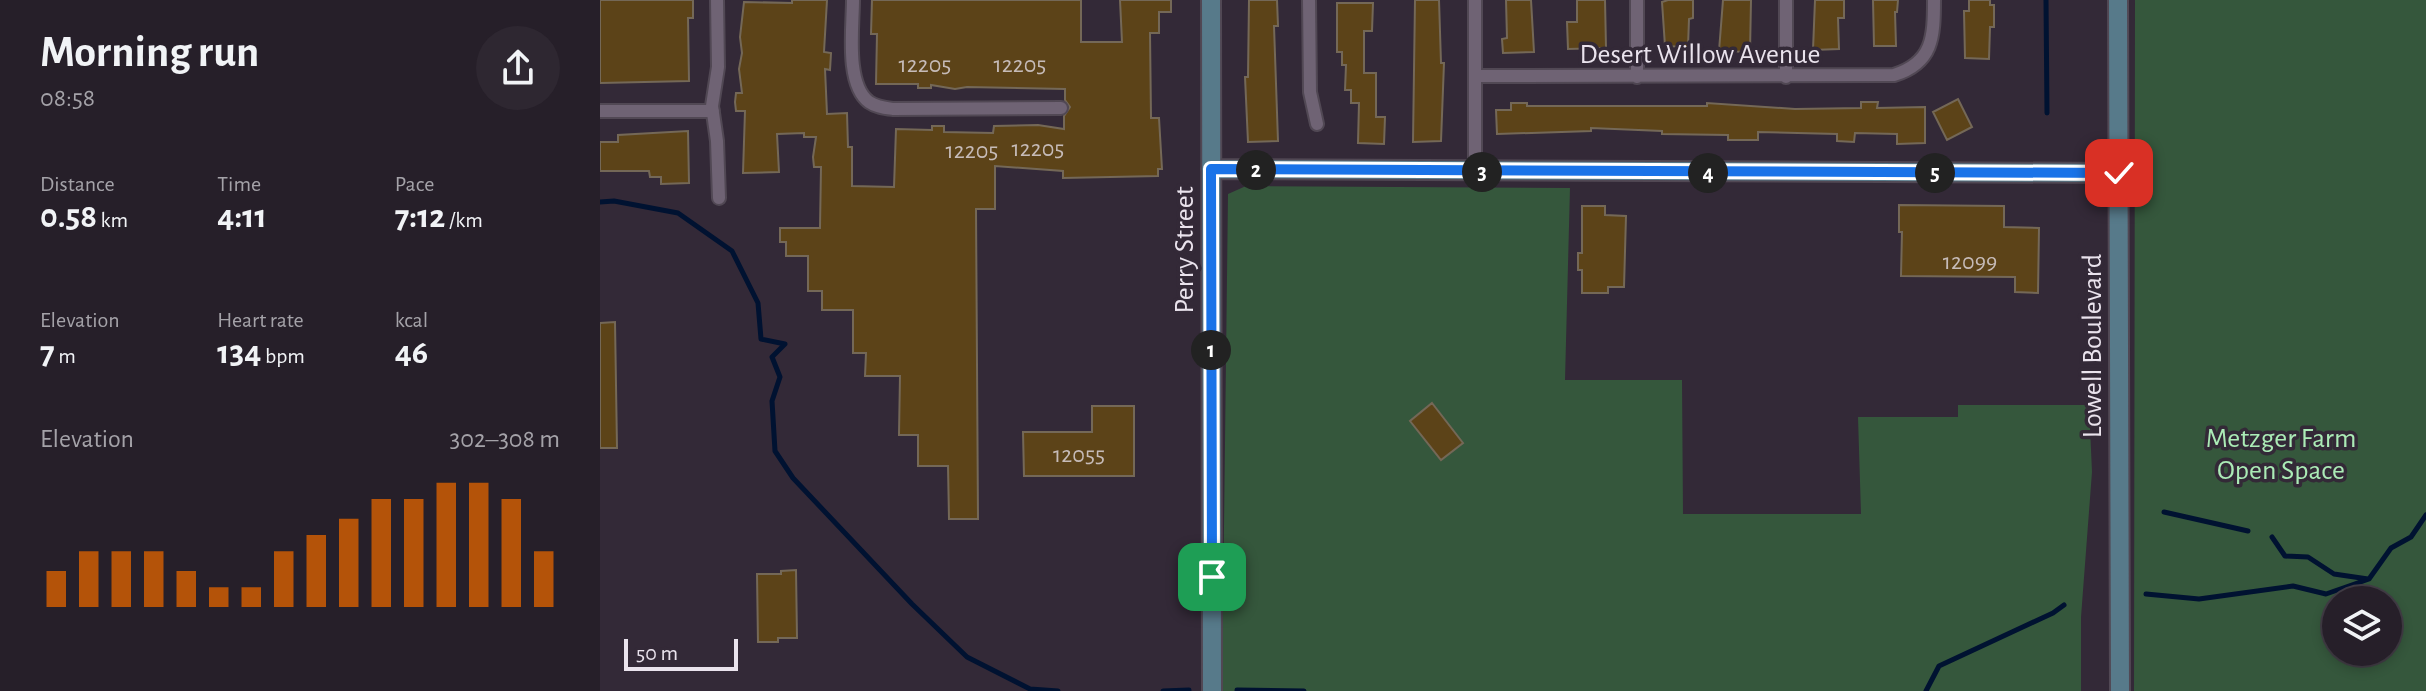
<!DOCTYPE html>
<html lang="en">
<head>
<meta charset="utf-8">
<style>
	body { margin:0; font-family:"Alegreya Sans",sans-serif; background:#2e2731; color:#f1f3f6; height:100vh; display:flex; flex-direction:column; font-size:30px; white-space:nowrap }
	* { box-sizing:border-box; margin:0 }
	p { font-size:26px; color:#a4a2a8 }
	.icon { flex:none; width:44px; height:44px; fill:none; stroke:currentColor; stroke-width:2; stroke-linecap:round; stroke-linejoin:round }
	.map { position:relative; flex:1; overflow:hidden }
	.side { display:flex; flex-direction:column; background:#261f29; width:600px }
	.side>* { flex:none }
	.buttons { position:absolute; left:1722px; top:586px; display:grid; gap:16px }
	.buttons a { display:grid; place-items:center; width:80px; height:80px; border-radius:50%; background:#261f29; box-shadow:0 4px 12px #0003,0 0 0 2px #423d46; font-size:40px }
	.scale { position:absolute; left:24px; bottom:20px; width:114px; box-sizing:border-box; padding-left:8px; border:4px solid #eae3ed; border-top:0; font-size:22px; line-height:28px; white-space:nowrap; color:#eae3ed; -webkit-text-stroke:6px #332937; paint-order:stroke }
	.pin { position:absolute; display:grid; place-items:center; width:68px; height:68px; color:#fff; margin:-34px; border-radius:16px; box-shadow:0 4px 12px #0006 }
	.km { position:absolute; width:40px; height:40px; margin:-20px; border-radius:50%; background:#222; color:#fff; font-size:22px; line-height:40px; text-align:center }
	.round { display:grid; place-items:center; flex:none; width:84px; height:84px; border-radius:42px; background:#2e2731 }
	.headline { display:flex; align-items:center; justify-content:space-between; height:136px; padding:0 40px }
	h1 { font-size:44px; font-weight:700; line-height:60px }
	.figures { display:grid; grid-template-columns:repeat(3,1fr); gap:12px; height:136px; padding:8px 40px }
	.figures div { display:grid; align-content:center }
	.figures b { font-size:34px; font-weight:700 }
	.figures small { font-size:22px; font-weight:400 }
	.figures p { font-size:22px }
	.chart { height:224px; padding:16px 40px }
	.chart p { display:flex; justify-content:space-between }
	.chart svg { width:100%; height:144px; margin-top:8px; stroke:#b45309; stroke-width:6 }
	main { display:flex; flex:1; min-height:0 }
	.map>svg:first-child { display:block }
	.green { fill:#35573c; fill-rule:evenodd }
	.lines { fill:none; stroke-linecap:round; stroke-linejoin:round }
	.stream { stroke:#001231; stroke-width:5 }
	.building { fill:#5c4318; stroke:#746857; stroke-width:2 }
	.street-casing { stroke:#514854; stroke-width:16 }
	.secondary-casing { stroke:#514854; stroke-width:22 }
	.street { stroke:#6f6374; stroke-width:12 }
	.secondary { stroke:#577a8a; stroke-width:18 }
	.route-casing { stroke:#fff; stroke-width:16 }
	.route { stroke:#1a73e8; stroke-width:10 }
	.labels { text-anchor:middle; stroke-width:7; stroke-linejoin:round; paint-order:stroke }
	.number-label { font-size:24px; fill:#c6bbb8 }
	.street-label { font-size:28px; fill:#eae3ed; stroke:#332937 }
	.park-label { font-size:28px; fill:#abebb6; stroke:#332937 }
</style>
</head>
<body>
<main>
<section class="side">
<div class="headline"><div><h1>Morning run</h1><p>08:58</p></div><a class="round"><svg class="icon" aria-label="share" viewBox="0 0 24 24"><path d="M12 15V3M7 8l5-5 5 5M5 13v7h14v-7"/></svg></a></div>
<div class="figures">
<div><p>Distance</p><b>0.58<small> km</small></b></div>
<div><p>Time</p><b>4:11</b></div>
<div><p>Pace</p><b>7:12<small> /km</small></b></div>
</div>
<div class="figures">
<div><p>Elevation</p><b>7<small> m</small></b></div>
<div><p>Heart rate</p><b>134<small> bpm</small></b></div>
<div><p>kcal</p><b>46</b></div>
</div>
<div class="chart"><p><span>Elevation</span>302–308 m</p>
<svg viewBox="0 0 160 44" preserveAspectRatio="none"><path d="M5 44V33M15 44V27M25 44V27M35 44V27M45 44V33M55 44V38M65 44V38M75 44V27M85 44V22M95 44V17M105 44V11M115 44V11M125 44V6M135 44V6M145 44V11M155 44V27"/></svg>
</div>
</section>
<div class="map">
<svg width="1826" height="691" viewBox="0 0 1826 691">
	<rect width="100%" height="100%" fill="#332937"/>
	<!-- green -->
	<path class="green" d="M1535,0H1826V691H1534ZM1788,600V652H1736V600Z
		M646,186L970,188L965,380H1082L1083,514H1261L1258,417H1358V405H1489L1492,472L1481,617V691H622L628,194Z"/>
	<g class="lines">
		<!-- stream -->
		<path class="stream" d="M1446,0L1447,113
			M0,202L14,201L78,213L132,251L158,303L161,339L185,344L172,357L180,377L172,401L175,451L193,478L312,604L367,657L430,689L458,691
			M1564,512L1648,531
			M1672,537L1685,556L1708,557L1734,574L1768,579
			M1546,594L1599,599L1693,586L1726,594L1769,579L1791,548L1811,537L1826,515
			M637,690L704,691
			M563,691L589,690
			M1326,691L1339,666L1453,613L1464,605"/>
	</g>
	<!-- building -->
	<path class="building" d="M0,0H93V18H88L89,81L0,83Z
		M192,0H227L224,52L231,53L230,70L225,69L227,114L247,113L248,147H252V186L294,187L296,129L332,130V126H344V132L393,133L394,126L438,125L464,129V116L470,107L465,100V89L367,87L355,89L331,85V88H318V84H276L277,34H271L272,0H481V42H522L520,0H571V12H559V33H550L551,118H559L562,169H558V176L463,178V171L395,166V209H376L378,519H349L348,466H318V435H299L300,376H265L266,353H253V310H222V291H208V256H186V242H180V228H220L221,167H214L213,157L216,137H204V133L177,134L179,172L143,173L145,111H136L135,102L136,93H142L139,69L142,53L140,37L144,2L192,3Z
		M649,0H677L678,26H674L678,141L648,142L645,77H648Z
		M815,0H839L841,63H844L841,141L813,142Z
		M906,0H931L934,52L903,53L902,39L907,38Z
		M977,0H1005L1006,48L968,49L967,22H977Z
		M1068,0H1093V18L1089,19L1088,47L1065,46L1062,2Z
		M1123,0H1151L1150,52L1119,51Z
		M1215,0H1244V18H1238L1239,49L1213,50Z
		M1273,0H1298L1297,12H1295L1296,46H1274Z
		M1369,0H1390V5H1394V27H1390L1389,59L1365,58L1364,11H1369Z
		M737,3H773L772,31H764V73H776V117H785L784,144L758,143L759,103H751V90H745L746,65H742V52H737Z
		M1358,99L1372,127L1347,140L1333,112Z
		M1261,102H1278L1277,108L1325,107V143L1297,144V134L1255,133L1254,142L1237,141V134L1158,132V140H1128V135L1062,134V131L991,128V131L897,134L896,110H911V103H927V106H1107V103L1195,109L1261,108Z
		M88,131L89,183L61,184V177H50L49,171H0V142H18V135Z
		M1299,205L1404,206V227L1439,228L1438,293L1415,292V277L1301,276L1302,232H1299Z
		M982,206H1005V215L1026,216L1024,287H1008V293H982V270H978V253H982Z
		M15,322L17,448H0V323Z
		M832,403L863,443L841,460L810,421Z
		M492,406H534V476H424L423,432H492Z
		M196,570L197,638H178V642H158L157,574H181V571Z"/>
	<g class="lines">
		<defs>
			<path id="street" d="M117,0L118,67L112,106L117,141L119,198
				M253,0C253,27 245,84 269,102C276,107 285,108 293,109L461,108
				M709,0L710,92L717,124
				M875,0V172
				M1037,0V77
				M1186,0V77
				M875,76L1294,75C1333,63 1334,37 1334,0
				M0,111H113"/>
			<path id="secondary" d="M611,0L612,691
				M1518,0L1520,691
				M611,169L1519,173"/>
		</defs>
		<!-- street casing -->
		<use href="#street" class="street-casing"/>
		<!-- secondary casing -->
		<use href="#secondary" class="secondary-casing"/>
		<!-- street -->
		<use href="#street" class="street"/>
		<!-- secondary -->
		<use href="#secondary" class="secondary"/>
	</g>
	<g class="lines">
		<defs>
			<path id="route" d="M612,577L611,169L1519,173"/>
		</defs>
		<!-- route casing -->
		<use href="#route" class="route-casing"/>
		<!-- route -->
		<use href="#route" class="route"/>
	</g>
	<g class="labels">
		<!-- number labels -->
		<g class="number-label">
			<text x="325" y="72">12205</text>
			<text x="420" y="72">12205</text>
			<text x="438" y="156">12205</text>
			<text x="372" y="158">12205</text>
			<text x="1370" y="269">12099</text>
			<text x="479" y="462">12055</text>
		</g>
		<!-- street labels -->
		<g class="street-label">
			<text x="1100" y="63">Desert Willow Avenue</text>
			<text transform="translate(583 250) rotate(-90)" y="10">Perry Street</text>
			<text transform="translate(1491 346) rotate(-90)" y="10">Lowell Boulevard</text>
		</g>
		<!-- park labels -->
		<g class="park-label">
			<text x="1681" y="447">Metzger Farm<tspan x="1681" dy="32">Open Space</tspan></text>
		</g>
	</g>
</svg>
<div class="buttons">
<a><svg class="icon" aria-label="layers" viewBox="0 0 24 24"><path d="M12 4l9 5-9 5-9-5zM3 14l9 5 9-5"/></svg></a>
</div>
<div class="scale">50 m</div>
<div class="pin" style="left:612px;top:577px;background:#1e9e55"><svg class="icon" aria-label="arrive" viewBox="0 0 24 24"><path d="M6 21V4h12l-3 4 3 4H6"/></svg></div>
<div class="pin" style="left:1519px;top:173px;background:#d93025"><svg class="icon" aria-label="check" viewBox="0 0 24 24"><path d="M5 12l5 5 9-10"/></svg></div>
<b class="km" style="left:611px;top:350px">1</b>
<b class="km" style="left:656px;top:170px">2</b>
<b class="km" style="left:882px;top:172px">3</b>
<b class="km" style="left:1108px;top:173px">4</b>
<b class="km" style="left:1335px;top:173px">5</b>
</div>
</main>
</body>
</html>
